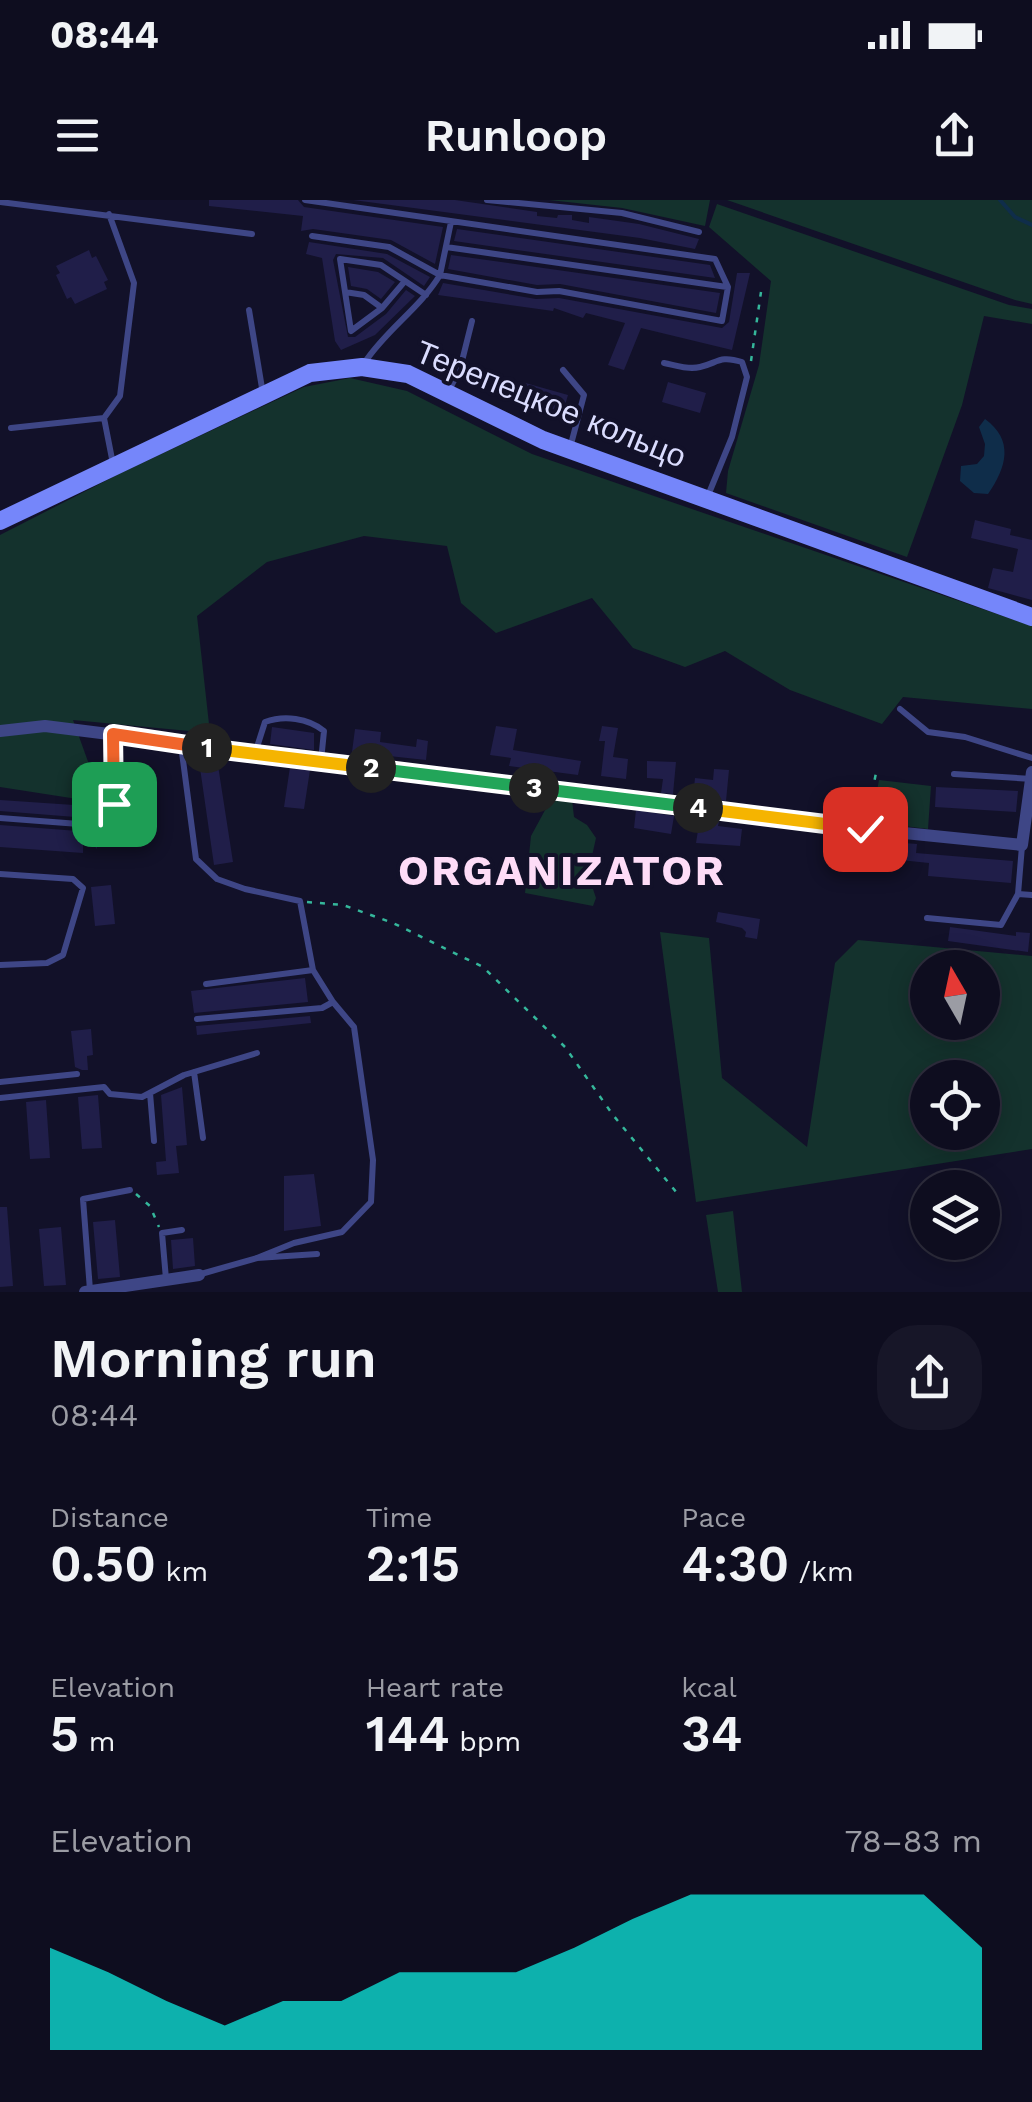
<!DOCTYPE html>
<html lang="en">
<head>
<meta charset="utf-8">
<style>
	body { margin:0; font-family:"Work Sans",sans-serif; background:#171628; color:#f1f3f6; height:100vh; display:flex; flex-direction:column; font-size:38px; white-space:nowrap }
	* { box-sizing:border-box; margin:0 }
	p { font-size:32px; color:#9b9ca4 }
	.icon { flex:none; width:55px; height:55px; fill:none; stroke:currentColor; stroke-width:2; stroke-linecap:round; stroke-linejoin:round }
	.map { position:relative; height:1092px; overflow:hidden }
	.details { display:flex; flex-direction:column; background:#0e0d1f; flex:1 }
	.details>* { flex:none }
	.needle { width:65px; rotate:351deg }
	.buttons { position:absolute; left:910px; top:750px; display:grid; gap:20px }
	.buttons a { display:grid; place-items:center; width:90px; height:90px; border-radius:50%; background:#0e0d1f; box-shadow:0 5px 25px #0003,0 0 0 2px #2e2d3d; font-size:50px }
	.pin { position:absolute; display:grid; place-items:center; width:85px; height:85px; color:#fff; margin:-42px; border-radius:20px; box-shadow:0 5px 15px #0006 }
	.km { position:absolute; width:50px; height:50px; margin:-25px; border-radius:50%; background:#222; color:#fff; font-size:28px; line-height:50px; text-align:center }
	.round { display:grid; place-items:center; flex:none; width:105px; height:105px; border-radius:40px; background:#171628 }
	.head { display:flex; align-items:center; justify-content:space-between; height:170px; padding:0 50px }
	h1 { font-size:55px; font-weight:600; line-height:75px }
	.stats { display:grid; grid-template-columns:repeat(3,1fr); gap:15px; height:170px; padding:10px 50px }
	.stats div { display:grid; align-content:center }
	.stats b { font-size:50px; font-weight:600 }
	.stats small { font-size:28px; font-weight:400 }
	.stats p { font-size:28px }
	.chart { height:280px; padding:20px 50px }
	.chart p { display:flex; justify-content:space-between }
	.chart svg { width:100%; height:180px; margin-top:10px; fill:#0df7ea; opacity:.7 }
	.status { display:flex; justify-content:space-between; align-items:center; height:70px; padding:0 50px; background:#0e0d1f; direction:ltr }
	.status svg { height:28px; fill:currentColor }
	header { display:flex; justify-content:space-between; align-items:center; height:130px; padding:0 50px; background:#0e0d1f; font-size:45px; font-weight:600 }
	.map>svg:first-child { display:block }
	.green { fill:#14322d; fill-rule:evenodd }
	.water { fill:#0f2d4a }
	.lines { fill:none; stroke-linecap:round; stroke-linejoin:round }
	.stream { stroke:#0f2d4a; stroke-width:4 }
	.building { fill:#201e49 }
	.path { stroke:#35b79b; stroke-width:2.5; stroke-dasharray:5 8; stroke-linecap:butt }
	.lane { stroke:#3e4686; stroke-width:6 }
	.street { stroke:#3e4686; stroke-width:12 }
	.secondary { stroke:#7586fa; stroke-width:18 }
	.split-1-casing { stroke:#fff; stroke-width:20 }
	.split-2-casing { stroke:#fff; stroke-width:20 }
	.split-3-casing { stroke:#fff; stroke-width:20 }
	.split-4-casing { stroke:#fff; stroke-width:20 }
	.split-5-casing { stroke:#fff; stroke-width:20 }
	.split-1 { stroke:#f0652b; stroke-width:12 }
	.split-2 { stroke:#f5b400; stroke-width:12 }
	.split-3 { stroke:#22a559; stroke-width:12 }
	.split-4 { stroke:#22a559; stroke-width:12 }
	.split-5 { stroke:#f5b400; stroke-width:12 }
	.labels { text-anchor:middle; stroke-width:8; stroke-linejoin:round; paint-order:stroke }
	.street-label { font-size:32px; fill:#dadcfe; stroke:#121129 }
	.district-label { font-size:42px; font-weight:bold; letter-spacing:2.5px; fill:#fedcf7; stroke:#121129 }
</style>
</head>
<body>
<div class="status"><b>08:44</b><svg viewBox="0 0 49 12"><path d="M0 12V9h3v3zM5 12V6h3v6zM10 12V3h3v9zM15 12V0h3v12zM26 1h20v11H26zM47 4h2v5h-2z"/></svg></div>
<header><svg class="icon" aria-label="menu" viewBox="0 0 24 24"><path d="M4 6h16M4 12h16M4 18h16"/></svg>Runloop<svg class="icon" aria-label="share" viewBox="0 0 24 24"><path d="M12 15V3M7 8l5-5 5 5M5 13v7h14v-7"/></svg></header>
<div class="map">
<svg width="1032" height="1092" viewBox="0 0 1032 1092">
	<rect width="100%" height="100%" fill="#121129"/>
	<!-- green -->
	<path class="green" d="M549,0H710L705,26L622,8Z
		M727,0H1032V104L1015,100Z
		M717,4L1009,105L1032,109V124L984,116L962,205L907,357L726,293L728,271L759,165L771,81L709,27Z
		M350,178L407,191L532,254L1032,426V509L903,497L882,524L790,490L725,451L685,467L633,448L592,398L496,433L461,403L447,346L364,336L267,362L197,416L210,533L73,520L103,603L0,587V335L121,273L304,187Z
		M879,580L931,586L928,629L871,622Z
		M566,597L572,600L574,617L587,625L596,638L588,674L596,698L593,706L525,693L531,636L550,601Z
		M660,732L709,738L722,878L807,947L835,763L858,740L1032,756V949L696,1002ZM928,768H982V822H928ZM928,878H982V932H928Z
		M733,1011L742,1092H718L706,1015Z"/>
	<!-- water -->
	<path class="water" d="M985,219C1014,240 1007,267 988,294L974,293L960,281L961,266L977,264L984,256L985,244L979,227Z"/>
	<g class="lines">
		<!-- stream -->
		<path class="stream" d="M1000,0L1015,17L1032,25"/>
	</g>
	<!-- building -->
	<path class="building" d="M209,0H298L304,7L443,27L435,64L391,40L313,29L301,31L303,16L209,6Z
		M353,0H455L537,12V16L557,18L558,15H572V20L589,23V17L639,24L699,39L695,49L640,38Z
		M457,29L710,65L715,78L454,41Z
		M309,42L387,54L430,77L424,86L383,58L336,54L333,60L348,137H355L386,114L406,90L415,96L375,135L341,150L335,141L322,58L306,54Z
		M89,50L92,58L96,56L108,80L104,82L107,89L75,104L71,97L67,99L56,75L60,73L56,66Z
		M451,55L720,93L716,113L560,84L537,85L448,69Z
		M348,67L378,72L395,82L381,99L367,89L351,86Z
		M737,73H750L732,150L641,128L624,170L608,165L625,123L586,113L583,118L554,108L553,111L438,95L443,83L536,99L559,98L722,128L729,122Z
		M522,182L568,195L563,212L517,199Z
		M668,182L706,193L700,213L662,202Z
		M975,320L1011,329L1010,335L1032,340V400L988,388L993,368L1013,372L1018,349L971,338Z
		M496,526L517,529L513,550L581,561L578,575L509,566L511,558L490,555Z
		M602,526L618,528L613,557L628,559L626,579L601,576L605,541H599Z
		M272,527L314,533V550L270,544Z
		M355,529L381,532L380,542L416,547L417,539L428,541L426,560L352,552Z
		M217,559L233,662L214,665L199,561Z
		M647,561L676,562L673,594L661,593L663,579L647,578Z
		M290,567L310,570L304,609L284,607Z
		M714,569L729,570L726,601L693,597L695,578L713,580Z
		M936,587L1018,591L1016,612L935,607Z
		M0,600L74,605L75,617L0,611Z
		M636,610L674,616L671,634L634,628Z
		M700,618L719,621L718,626L742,629L740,646L696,643Z
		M85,622H97V649L83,633V653L0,647V625L78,631L84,629Z
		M904,643L917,644L916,653L1013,661L1011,683L928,676L929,663L881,658L882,646L904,648Z
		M111,685L115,724L95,726L91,687Z
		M718,712L760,719L757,739L745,737L746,732L742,728L716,722Z
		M950,727L1016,736V732L1030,733L1028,752L948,741Z
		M305,778L308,802L194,813L191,791Z
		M310,816L311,823L197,835L196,826Z
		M91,829L93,855L87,856L88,870H82L75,867L71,831Z
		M182,887L187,945L176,946L179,973L157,975L156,962L166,961L161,895Z
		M98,895L102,948L82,949L78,897Z
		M46,900L50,958L30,959L26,902Z
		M314,974L321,1026L284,1031V976Z
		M0,1007H7L13,1086L0,1087Z
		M115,1020L120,1077L98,1079L93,1022Z
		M61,1027L66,1085L44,1086L39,1029Z
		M193,1038L195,1066L173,1069L171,1040Z"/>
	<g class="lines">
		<!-- path -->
		<path class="path" d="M751,161L761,92
			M867,618L876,573
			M307,702L343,705L393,723L483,767L565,847L613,915L677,993
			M136,994L150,1006L159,1027"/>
		<!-- lane -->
		<path class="lane" d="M305,0L715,59L728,87L722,121L559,91L537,92L440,75C420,108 386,130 365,162
			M487,0L622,13L699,32
			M0,2L252,34
			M312,36L389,47L440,75L451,22
			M446,47L727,87
			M405,81L382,108L351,131L340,59L381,65L426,95
			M345,92L364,95L382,108
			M249,110L263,194
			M664,163C675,165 688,170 700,167C718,163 719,155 742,162L747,177L732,237L707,298
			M563,170L584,195L570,248
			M448,192L460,169L472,121
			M104,218L120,196L134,83L109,14
			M11,228L104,218L113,264
			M900,509L928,532L965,537L1032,558
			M181,545L196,659L217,679L245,689L300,701L313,770
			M256,550L265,522C284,515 308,518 324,531L321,561
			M954,574L1032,579
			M0,618L79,624
			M104,636L114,604L113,536
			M0,674L73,679L83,688L63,755L47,763L0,765
			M1018,694L1032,695
			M927,718L1001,725L1018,694L1022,646
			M197,819L322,808L333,802L313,770L206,784
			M194,872L203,938
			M0,882L77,874
			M150,893L154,941
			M0,898L104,887L110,894L142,897L184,875L257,853
			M257,1058L294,1043L342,1032L371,1002L373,960L354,827L333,802
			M201,1074L257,1058L317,1054
			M166,1079L162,1033L182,1030
			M90,1090L83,999L130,990"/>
		<!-- street -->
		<path class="street" d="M0,531L45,526L865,629L1022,645L1032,572
			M85,1092L199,1075"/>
		<!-- secondary -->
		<path class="secondary" d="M0,321L310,173L362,167L408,174L543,240L1032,417"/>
	</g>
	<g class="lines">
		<defs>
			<path id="split-1" d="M114,604L113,534L207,548"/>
			<path id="split-2" d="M207,548L371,568"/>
			<path id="split-3" d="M371,568L534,588"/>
			<path id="split-4" d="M534,588L698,608"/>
			<path id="split-5" d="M698,608L865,629"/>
		</defs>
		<!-- split-1 casing -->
		<use href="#split-1" class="split-1-casing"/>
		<!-- split-2 casing -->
		<use href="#split-2" class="split-2-casing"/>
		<!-- split-3 casing -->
		<use href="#split-3" class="split-3-casing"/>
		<!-- split-4 casing -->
		<use href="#split-4" class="split-4-casing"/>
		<!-- split-5 casing -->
		<use href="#split-5" class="split-5-casing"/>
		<!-- split-1 -->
		<use href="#split-1" class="split-1"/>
		<!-- split-2 -->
		<use href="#split-2" class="split-2"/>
		<!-- split-3 -->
		<use href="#split-3" class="split-3"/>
		<!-- split-4 -->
		<use href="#split-4" class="split-4"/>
		<!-- split-5 -->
		<use href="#split-5" class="split-5"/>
	</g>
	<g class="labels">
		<!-- street labels -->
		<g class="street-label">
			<text transform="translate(551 204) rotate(22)" y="11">Терепецкое кольцо</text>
		</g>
		<!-- district labels -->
		<g class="district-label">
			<text x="562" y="685">ORGANIZATOR</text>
		</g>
	</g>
</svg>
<div class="buttons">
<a><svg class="needle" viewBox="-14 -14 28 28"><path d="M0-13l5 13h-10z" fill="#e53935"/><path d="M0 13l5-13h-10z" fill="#9b9ca4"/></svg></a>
<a><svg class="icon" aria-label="locate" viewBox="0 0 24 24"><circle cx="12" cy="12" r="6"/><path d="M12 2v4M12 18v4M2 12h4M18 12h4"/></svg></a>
<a><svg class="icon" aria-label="layers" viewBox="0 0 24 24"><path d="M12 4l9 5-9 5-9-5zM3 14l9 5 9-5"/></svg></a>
</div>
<div class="pin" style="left:114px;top:604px;background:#1e9e55"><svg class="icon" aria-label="arrive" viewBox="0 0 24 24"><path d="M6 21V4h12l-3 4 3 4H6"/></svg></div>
<div class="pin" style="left:865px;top:629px;background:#d93025"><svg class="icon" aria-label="check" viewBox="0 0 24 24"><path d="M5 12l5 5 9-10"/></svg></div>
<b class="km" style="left:207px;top:548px">1</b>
<b class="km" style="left:371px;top:568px">2</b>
<b class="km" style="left:534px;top:588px">3</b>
<b class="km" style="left:698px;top:608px">4</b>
</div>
<section class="details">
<div class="head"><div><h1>Morning run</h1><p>08:44</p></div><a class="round"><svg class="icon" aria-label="share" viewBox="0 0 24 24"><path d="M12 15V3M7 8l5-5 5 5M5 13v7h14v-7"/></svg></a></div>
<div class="stats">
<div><p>Distance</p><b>0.50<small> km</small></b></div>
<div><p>Time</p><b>2:15</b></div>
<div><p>Pace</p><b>4:30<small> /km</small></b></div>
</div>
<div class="stats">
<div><p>Elevation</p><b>5<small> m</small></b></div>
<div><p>Heart rate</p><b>144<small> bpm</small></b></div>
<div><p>kcal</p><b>34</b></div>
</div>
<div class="chart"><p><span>Elevation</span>78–83 m</p>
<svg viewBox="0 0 160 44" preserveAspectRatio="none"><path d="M0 44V19L10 25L20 32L30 38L40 32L50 32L60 25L70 25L80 25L90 19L100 12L110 6L120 6L130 6L140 6L150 6L160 19V44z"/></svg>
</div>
</section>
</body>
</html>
